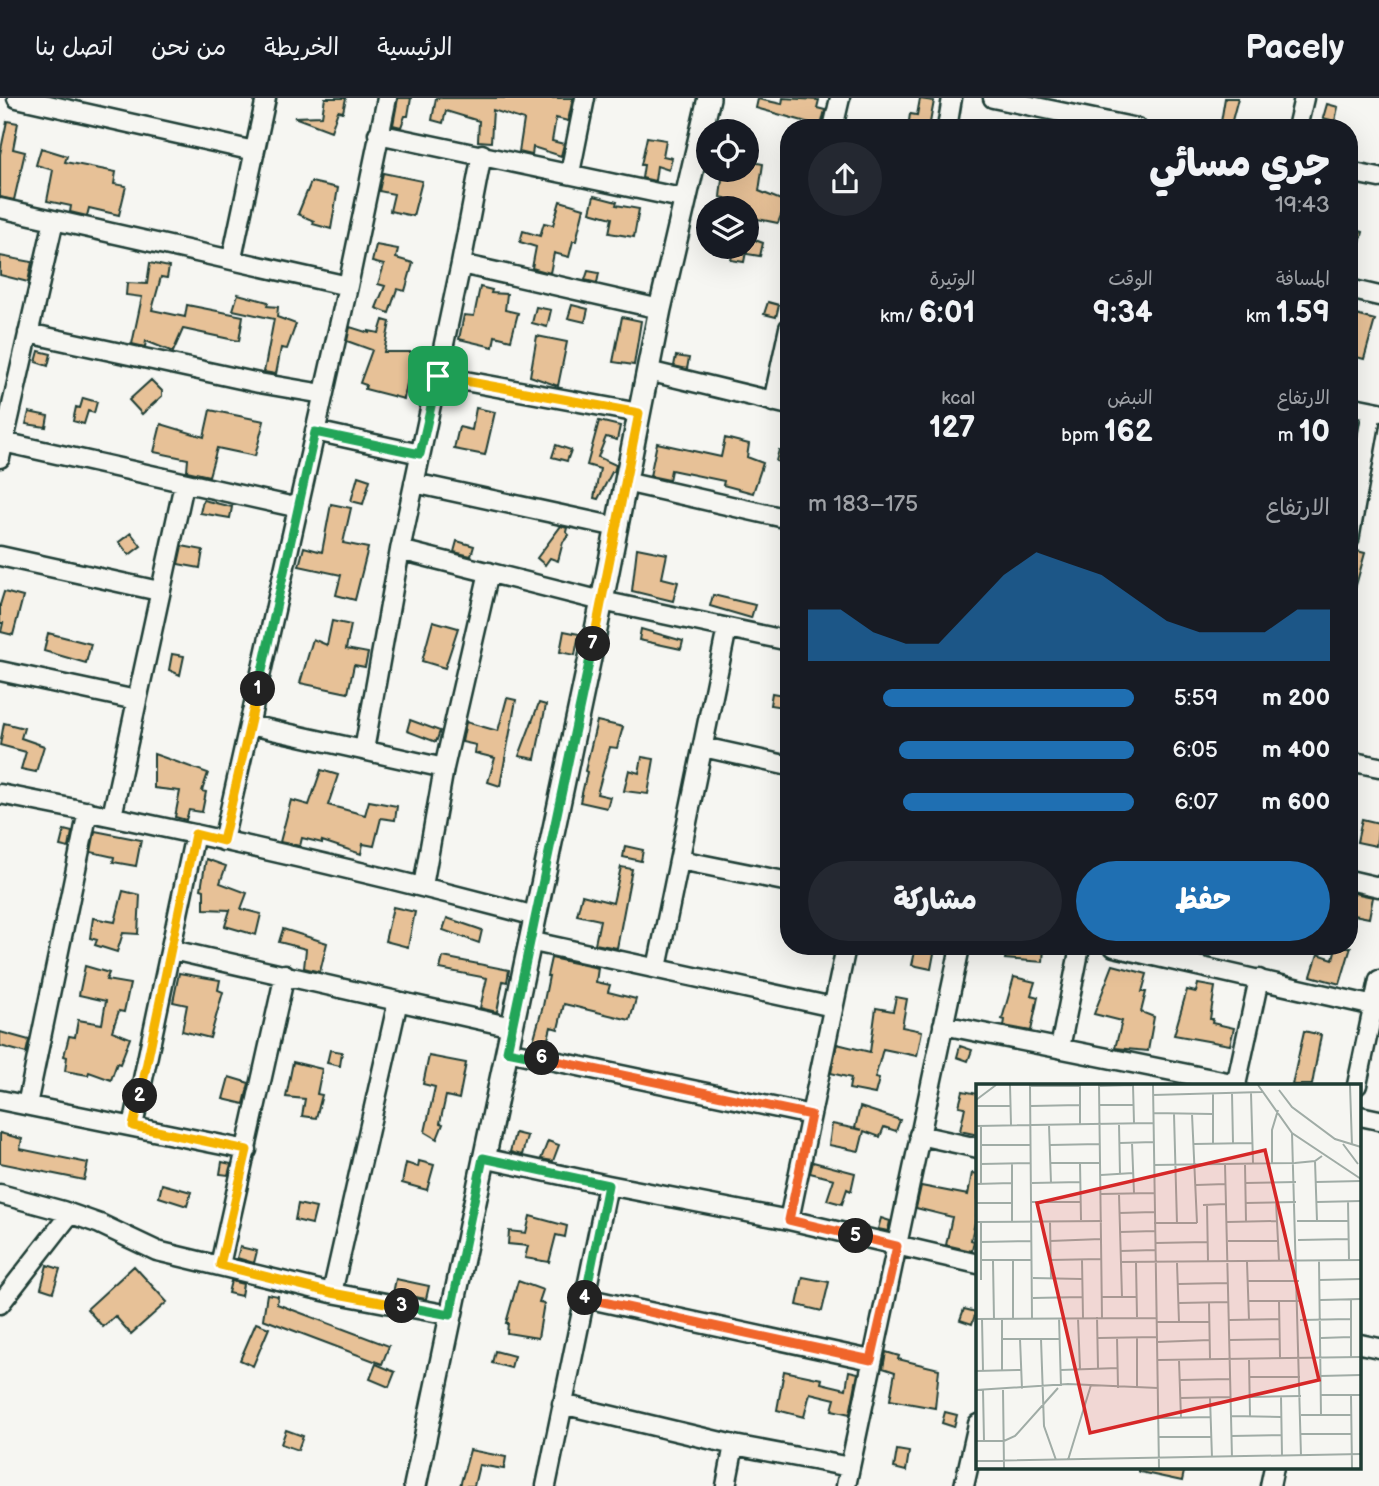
<!DOCTYPE html>
<html lang="ar">
<head>
<meta charset="utf-8">
<style>
	body { margin:0; font-family:"Balsamiq Sans","Playpen Sans Arabic",sans-serif; background:#242831; color:#f1f3f6; direction:rtl; height:100vh; display:flex; flex-direction:column; font-size:26px; white-space:nowrap }
	* { box-sizing:border-box; margin:0 }
	p { font-size:23px; color:#9ea1a6 }
	.icon { flex:none; width:38px; height:38px; fill:none; stroke:currentColor; stroke-width:2; stroke-linecap:round; stroke-linejoin:round }
	.map { position:relative; flex:1; overflow:hidden; direction:ltr }
	.details { position:absolute; left:780px; top:21px; width:578px; height:836px; display:flex; flex-direction:column; background:#171b24; border-radius:28px; box-shadow:0 7px 28px #0002; direction:rtl }
	.details>* { flex:none }
	.buttons { position:absolute; left:696px; top:21px; display:grid; gap:14px }
	.buttons a { display:grid; place-items:center; width:63px; height:63px; border-radius:50%; background:#171b24; box-shadow:0 7px 28px #0002; font-size:35px }
	.pin { position:absolute; display:grid; place-items:center; width:60px; height:60px; color:#fff; margin:-30px; border-radius:14px; box-shadow:0 4px 10px #0006 }
	.km { position:absolute; width:35px; height:35px; margin:-18px; border-radius:50%; background:#222; color:#fff; font-size:19px; line-height:35px; text-align:center }
	.round { display:grid; place-items:center; flex:none; width:74px; height:74px; border-radius:37px; background:#242831 }
	.summary { display:flex; align-items:center; justify-content:space-between; height:119px; padding:0 28px }
	h1 { font-size:38px; font-weight:800; line-height:52px }
	.metrics { display:grid; grid-template-columns:repeat(3,1fr); gap:10px; height:119px; padding:7px 28px }
	.metrics div { display:grid; align-content:center }
	.metrics b { font-size:30px; font-weight:800 }
	.metrics small { font-size:19px; font-weight:400 }
	.metrics p { font-size:19px }
	.chart { height:196px; padding:14px 28px }
	.chart p { display:flex; justify-content:space-between }
	.chart svg { width:100%; height:126px; margin-top:7px; fill:#1f6fb2; opacity:.7 }
	.button { display:flex; gap:14px; margin-top:auto; padding:14px 28px }
	.button a { flex:1; height:80px; border-radius:42px; background:#1f6fb2; color:#fff; font-size:28px; font-weight:800; line-height:80px; text-align:center }
	.button a+a { background:#242831; color:#f1f3f6 }
	ul { padding:0 28px; list-style:none; font-size:23px }
	li { display:grid; grid-template-columns:112px 84px 1fr; align-items:center; height:52px }
	li i { height:18px; border-radius:9px; background:#1f6fb2 }
	header { display:flex; align-items:center; gap:42px; box-sizing:border-box; height:98px; padding:0 35px; background:#171b24; border-bottom:2px solid #363941 }
	header strong { font-size:33px }
	nav { display:flex; gap:38px; margin-inline-start:auto; font-size:24px }
	.map>svg:first-child { display:block }
	.building { fill:#e7c197; stroke:#1f3d34; stroke-width:2 }
	.lines { fill:none; stroke-linecap:round; stroke-linejoin:round }
	.minor-casing { stroke:#1f3d34; stroke-width:23 }
	.tertiary-casing { stroke:#1f3d34; stroke-width:26 }
	.minor { stroke:#f6f6f2; stroke-width:18 }
	.tertiary { stroke:#f6f6f2; stroke-width:21 }
	.split-1-casing { stroke:#fff; stroke-width:14 }
	.split-2-casing { stroke:#fff; stroke-width:14 }
	.split-3-casing { stroke:#fff; stroke-width:14 }
	.split-4-casing { stroke:#fff; stroke-width:14 }
	.split-5-casing { stroke:#fff; stroke-width:14 }
	.split-6-casing { stroke:#fff; stroke-width:14 }
	.split-7-casing { stroke:#fff; stroke-width:14 }
	.split-8-casing { stroke:#fff; stroke-width:14 }
	.split-1 { stroke:#22a559; stroke-width:9 }
	.split-2 { stroke:#f5b400; stroke-width:9 }
	.split-3 { stroke:#f5b400; stroke-width:9 }
	.split-4 { stroke:#22a559; stroke-width:9 }
	.split-5 { stroke:#f0652b; stroke-width:9 }
	.split-6 { stroke:#f0652b; stroke-width:9 }
	.split-7 { stroke:#22a559; stroke-width:9 }
	.split-8 { stroke:#f5b400; stroke-width:9 }
	.inset-road { fill:none; stroke:#a0aca6; stroke-width:2 }
	.view { fill:#d62828; fill-opacity:0.15; stroke:#d62828; stroke-width:3.5 }
	.inset-edge { fill:none; stroke:#1f3d34; stroke-width:3.5 }
</style>
</head>
<body>
<header>
<strong>Pacely</strong>
<nav><a>الرئيسية</a><a>الخريطة</a><a>من نحن</a><a>اتصل بنا</a></nav>
</header>
<div class="map">
<svg width="1379" height="1388" viewBox="0 0 1379 1388">
	<rect width="100%" height="100%" fill="#f6f6f2"/>
	<filter id="ink" filterUnits="userSpaceOnUse"><feTurbulence type="fractalNoise" baseFrequency=".0143" numOctaves="2"/><feDisplacementMap in="SourceGraphic" scale="14" xChannelSelector="R" yChannelSelector="G"/><feConvolveMatrix kernelMatrix="1 2 1 2 8 2 1 2 1" color-interpolation-filters="sRGB"/></filter>
	<g filter="url(#ink)">
		<!-- building -->
		<path class="building" d="M325,0H346L343,14L338,13L331,33L294,19L322,18Z
			M398,0H411L408,18H405L401,29L393,27Z
			M436,0H573L568,23L556,20L552,43L564,46L561,58L533,49L532,57L519,54L524,22L493,12L491,44L478,43L479,23L446,13L443,25L432,22Z
			M783,0L819,2L817,10L825,12L821,28L756,10L758,1L782,6Z
			M1225,0H1238L1230,30H1220Z
			M920,1L934,3L929,30H908L910,16L917,17Z
			M1327,6L1338,9L1335,23L1323,20Z
			M7,23L18,25L13,51L25,54L14,102L0,99V56Z
			M647,39L666,42L663,58L672,60L669,72L657,68L655,83L642,80L644,67H641Z
			M41,50L67,58L65,64L116,74L114,86L126,88L119,117L89,110L87,118L70,114L71,108L47,103L53,72L36,67Z
			M747,63L763,66L759,93L786,104L778,125L747,119V110H735L736,105L724,103L725,100L720,99L723,72H747Z
			M383,75L422,83L413,118L390,113L394,96L379,93Z
			M311,84L338,90L331,131L313,126L314,123L298,116Z
			M594,98L617,104L616,107L639,111L634,139L609,135L612,120L590,114Z
			M560,103L584,110L576,143H573L569,159L554,155L550,175L532,170L536,149L520,144L523,133L540,138L544,125L553,127Z
			M1349,130L1363,134L1353,172L1349,171Z
			M747,139L763,145L760,158L747,156Z
			M376,147L398,151L396,160L413,165L405,193L397,191L389,215L376,210L385,188L378,186L384,167L372,164Z
			M734,149H747L744,164L731,162Z
			M0,158L32,164L28,184L0,177Z
			M150,165L169,169L167,180L161,179L152,212L185,219L187,207L243,218L239,243L183,231L173,254L146,243L145,249L132,246L142,199L126,197L127,185L147,186Z
			M588,173L599,175L597,185L585,182Z
			M480,189L492,192L491,195L507,196L505,212L518,215L511,242L495,238L493,249L459,241L464,217L474,218Z
			M238,196L268,204L267,208L278,209L277,219L296,226L287,251L281,250L276,276L264,274L274,221L233,212Z
			M768,204L779,207L776,219L764,216Z
			M572,207L588,211L585,224L568,220Z
			M536,209L551,212L547,229L532,225Z
			M1356,217L1375,222L1364,261L1349,257V244Z
			M622,219L641,223L634,267L613,264Z
			M383,222L390,224L384,254H413L404,301L365,291L366,287L360,285L372,252L347,243L350,229L369,235V233L379,235Z
			M537,238L567,244L558,288L530,278Z
			M39,253L51,256L48,268L36,264Z
			M676,258L689,260L687,271L674,268Z
			M151,282L162,293V298L142,316L129,302Z
			M83,300L97,304L94,315L88,313L84,326L73,323L76,309L80,310Z
			M476,310L495,314L485,357L454,351L459,329L472,332Z
			M210,312L264,323L255,358L217,350L209,378L187,373L188,361L154,354L161,326L204,339Z
			M29,314L48,318L46,329L26,326Z
			M599,323L620,328L617,342L606,339L598,359L616,367L614,374H612L598,401L594,400L600,371L587,367Z
			M725,340L749,346L747,359L763,365L753,395L723,387L724,383L671,372L669,382L650,378L657,345L721,359Z
			M556,347L571,352L567,363L552,359Z
			M779,352L789,354V367L776,363Z
			M358,378L370,382L363,406L351,403Z
			M203,402L232,409L230,420L200,415Z
			M331,406L351,410L343,445L368,450L355,502L336,497L341,477L299,468L304,449L322,454Z
			M561,428L567,430L566,434L569,437L563,444L558,463L550,460L545,467L537,460Z
			M131,435L141,448L129,457L119,444Z
			M457,443L474,448L471,458L454,454Z
			M182,448L203,452L200,470L178,466Z
			M637,450L667,456L662,480L678,484L673,503L632,493Z
			M1353,452L1365,455L1353,498L1349,497V466Z
			M4,494L23,499L13,537L1,534L3,525H0V507Z
			M713,497L755,507L751,520L710,508Z
			M332,523L351,527L346,551L368,555L365,569L354,567L348,595L300,585L313,541L327,547Z
			M433,523L458,530L445,570L422,563Z
			M641,531L683,543L681,551L639,542Z
			M564,533L579,536L575,557L560,554Z
			M48,535L91,546L86,565L44,553Z
			M172,556L184,558L180,577L169,572Z
			M772,595L789,598V610L770,607Z
			M507,600L516,602L500,688L488,684L495,660L475,655L476,647L462,644L466,624L498,633Z
			M539,605L546,607L535,661L519,658Z
			M410,622L440,633L436,644L407,633Z
			M597,623L623,629L617,650L610,649L597,696L610,699L607,710L580,704L587,674L585,673Z
			M4,625L24,630L21,640L44,648L36,674L21,671L26,654L0,647Z
			M154,656L208,675L202,693L206,694L202,714L189,712L186,722L175,719L180,693L154,690Z
			M642,659L654,661L648,696L624,693L629,672L639,675Z
			M321,672L338,677L328,707L365,717L369,703L397,708L395,722L381,720L374,748L363,746L361,756L322,743V745L302,740L300,748L280,744L291,702L309,707Z
			M1362,721L1379,725L1376,748L1357,744Z
			M64,732L72,734L69,750L60,748Z
			M95,733L141,742L136,768L113,764L114,759L91,754Z
			M625,748L643,752L641,763L623,759Z
			M206,761L226,768L220,785L247,795L241,811L261,816L256,837L225,828L230,812L204,811V792L201,791Z
			M621,769L632,771L617,850L595,846L600,822L577,817L582,797L613,805Z
			M123,793L140,797L138,836L123,835L117,854L95,847L97,842L90,840L93,820L115,824Z
			M1349,794L1373,799L1369,820L1349,816Z
			M393,809L415,814L408,849L385,843Z
			M447,820L482,832L479,845L443,832Z
			M283,831L327,845L320,874L304,870L306,851L279,844Z
			M916,849L935,850L931,871L912,867Z
			M1008,849H1044L1043,864L1005,861Z
			M1336,849H1351L1340,886L1311,878L1318,856L1333,861Z
			M443,859L509,872L507,884L503,883L497,914L480,910L487,880L440,871Z
			M551,860L598,870L596,884L610,887L608,894L636,901L630,922L564,906L558,931L551,929L546,949L532,947L543,908L549,878H547Z
			M1113,867L1147,876L1142,894H1146L1141,914L1154,919L1148,953L1115,950L1122,923L1094,916Z
			M85,868L109,875L106,882L130,886L124,914L119,913L112,933L130,940L120,966L117,965L111,982L89,974L88,977L65,973L67,959L64,958L69,938L75,939L78,922L102,926L106,903L79,897Z
			M179,875L220,882L218,892L223,894L210,940L182,933L187,907L173,904Z
			M1014,879L1035,884L1031,897L1038,899L1031,933L1004,928L1005,922L1002,921Z
			M1198,886L1215,889L1210,921H1213L1212,925L1234,930L1230,947L1174,937L1187,892L1196,894Z
			M896,899L907,901L902,929L922,933L917,958L883,951L875,980L879,981L875,996L849,991L851,980L831,975L837,946L870,954L876,910L893,913Z
			M1304,933L1321,937L1312,987H1292Z
			M0,934L29,942L26,955L0,948Z
			M960,948L972,952L968,963L957,959Z
			M330,952L342,954L340,968L327,965Z
			M429,958L466,965L459,1001L446,998L440,1025L443,1026L437,1041L425,1034L435,989L423,986Z
			M293,964L322,971L317,996L322,997L316,1020L302,1018L305,1001L286,999Z
			M229,979L249,985L244,1006L223,1001Z
			M963,993L978,996V1037L960,1033L965,1009L959,1008Z
			M860,1009L900,1022L896,1033L884,1029L880,1039L864,1033L859,1053L829,1047L832,1026L862,1032L855,1030Z
			M0,1035L22,1041L20,1051L88,1065L84,1082L0,1065Z
			M515,1035L527,1038L522,1057L510,1054Z
			M548,1043L559,1047L553,1063L541,1061Z
			M419,1063L434,1067L427,1092L402,1085L406,1065L418,1069Z
			M222,1064L231,1066L228,1077L220,1076Z
			M813,1064L855,1075L851,1093L847,1091L842,1106L827,1102L834,1081L810,1075Z
			M972,1075L978,1076V1111L971,1142L974,1143L972,1153L946,1147L952,1119L916,1110L921,1088L968,1097Z
			M162,1086L191,1094L187,1108L159,1099Z
			M298,1106L316,1110L312,1126L295,1122Z
			M530,1118L567,1128L565,1139L556,1137L549,1164L525,1160L528,1148L508,1146L509,1133L526,1135Z
			M881,1120L890,1123L888,1133L878,1131Z
			M240,1149L257,1153L254,1165L237,1160Z
			M47,1167L60,1171L53,1194L41,1190Z
			M134,1168L167,1204L131,1236L115,1218L103,1229L87,1211Z
			M803,1179L829,1184L822,1213L797,1207Z
			M396,1181L429,1188L426,1201L393,1195Z
			M231,1183L243,1186L241,1198L228,1195Z
			M518,1183L543,1192L539,1204L544,1205L538,1240L507,1235L508,1225H506Z
			M267,1196L278,1198L277,1206L389,1248L382,1266L263,1221Z
			M964,1211L976,1214L972,1226L960,1222Z
			M256,1225L269,1230L253,1268L240,1262Z
			M495,1253L514,1258L511,1270L492,1265Z
			M886,1254L899,1258L898,1261L939,1271L935,1310L890,1302L895,1274L883,1270Z
			M376,1266L395,1274L389,1289L370,1281Z
			M784,1273L822,1281L821,1285L846,1291L849,1273L858,1275L850,1316L832,1312L835,1301L810,1295L804,1319L777,1312Z
			M945,1314L957,1317L954,1329L942,1325Z
			M286,1332L303,1338L298,1352L281,1346Z
			M470,1352L506,1359L504,1371L479,1367L474,1388H460Z
			M897,1352L909,1354L906,1373L894,1370Z
			M1138,1369H1185L1182,1383L1140,1374L1138,1373Z"/>
		<g class="lines">
			<defs>
				<path id="minor" d="M17,0L254,53
					M993,0L1137,30
					M833,30L840,0
					M947,30L952,0
					M1297,30L1304,0
					M378,36L686,101
					M1349,74L1379,80
					M570,75L585,0
					M0,110L348,188
					M232,160L266,0
					M461,166L660,211
					M1349,191L1379,198
					M28,235L259,285L323,296
					M648,273L789,307
					M438,278L639,315
					M773,304L789,230
					M1349,308L1379,314
					M315,333L420,356
					M3,344L299,410
					M0,360L54,122
					M625,384L789,421
					M414,385L617,429
					M1349,442L1372,313
					M400,452L602,503L789,543
					M0,458L159,493
					M0,573L136,602
					M250,627L444,670
					M703,649L789,668
					M364,652L400,452L461,166L482,56
					M1349,663L1379,669
					M0,696C179,731 358,771 535,818
					M112,718L184,386
					M223,743L348,188L387,0
					M680,762L789,784
					M1349,782L1379,789
					M423,788L444,670L489,474
					M529,843L833,909
					M1114,849L1374,908
					M172,852L512,929
					M657,870L727,530
					M943,927L1237,986
					M1060,950L1080,849
					M507,953L811,1017
					M1236,987L1259,881
					M1357,987L1379,882
					M0,1002L247,1052
					M27,1007L88,713
					M1360,1018L1379,1022
					M133,1028L195,736
					M919,1037L978,1050
					M483,1060L608,1087L789,1122L978,1166
					M0,1096L63,1113L100,1126L157,1153L332,1195L450,1217
					M789,1122L846,849
					M220,1167L285,876
					M332,1195L398,903
					M585,1200L871,1262
					M0,1206L70,1116
					M1360,1246L1379,1250
					M562,1306L734,1347L850,1369
					M546,1388L608,1087
					M726,1388L734,1347
					M846,1388L960,849
					M964,1388L978,1326
					M1270,1388L1274,1369"/>
				<path id="tertiary" d="M415,1388L602,503L660,211L709,0"/>
			</defs>
			<!-- minor casing -->
			<use href="#minor" class="minor-casing"/>
			<!-- tertiary casing -->
			<use href="#tertiary" class="tertiary-casing"/>
			<!-- minor -->
			<use href="#minor" class="minor"/>
			<!-- tertiary -->
			<use href="#tertiary" class="tertiary"/>
		</g>
	</g>
	<g class="lines" filter="url(#ink)">
		<defs>
			<path id="split-1" d="M258,591L315,334L420,356L438,278"/>
			<path id="split-2" d="M140,998L195,736L223,743L258,591"/>
			<path id="split-3" d="M140,998L133,1028L247,1052L220,1167L332,1195L402,1208"/>
			<path id="split-4" d="M402,1208L450,1217L483,1060L608,1087L585,1200"/>
			<path id="split-5" d="M585,1200L871,1262L897,1148L856,1138"/>
			<path id="split-6" d="M542,960L811,1017L789,1122L856,1138"/>
			<path id="split-7" d="M542,960L507,953L593,546"/>
			<path id="split-8" d="M438,278L639,315L593,546"/>
		</defs>
		<!-- split-1 casing -->
		<use href="#split-1" class="split-1-casing"/>
		<!-- split-2 casing -->
		<use href="#split-2" class="split-2-casing"/>
		<!-- split-3 casing -->
		<use href="#split-3" class="split-3-casing"/>
		<!-- split-4 casing -->
		<use href="#split-4" class="split-4-casing"/>
		<!-- split-5 casing -->
		<use href="#split-5" class="split-5-casing"/>
		<!-- split-6 casing -->
		<use href="#split-6" class="split-6-casing"/>
		<!-- split-7 casing -->
		<use href="#split-7" class="split-7-casing"/>
		<!-- split-8 casing -->
		<use href="#split-8" class="split-8-casing"/>
		<!-- split-1 -->
		<use href="#split-1" class="split-1"/>
		<!-- split-2 -->
		<use href="#split-2" class="split-2"/>
		<!-- split-3 -->
		<use href="#split-3" class="split-3"/>
		<!-- split-4 -->
		<use href="#split-4" class="split-4"/>
		<!-- split-5 -->
		<use href="#split-5" class="split-5"/>
		<!-- split-6 -->
		<use href="#split-6" class="split-6"/>
		<!-- split-7 -->
		<use href="#split-7" class="split-7"/>
		<!-- split-8 -->
		<use href="#split-8" class="split-8"/>
	</g>
	<!-- overview -->
	<g transform="translate(976 986)">
		<rect width="385" height="385" fill="#f6f6f2"/>
		<path class="inset-road" d="M34,1L35,41M54,1L56,235M104,1V40M123,1L126,234M177,1L183,384M282,1L316,49L385,95M374,1L376,62M54,2H104M123,2L157,1L158,39M303,6L316,23L359,55L385,63M256,9L257,59M275,9L277,79M237,10V59M177,11L286,8M0,16L20,1M123,21H157M0,22H35M55,22L104,21M177,29L236,30M198,30L201,140M216,30L221,139M143,40L144,90M73,41L75,99M0,42L177,39M316,49L325,372M144,59L178,58M156,59L158,109M218,60L277,59M367,60L382,80M5,61H55M74,61L124,60M339,77L341,137M36,79V137M74,79H124M104,79L105,136M296,79V46L302,26M5,80L55,79M249,80L256,374M269,80L270,138M178,81L319,79L339,77L346,72M125,91L157,89M340,98L385,97M56,99L105,98M269,99L320,98M0,100L36,99M5,100V42M220,101L250,100M125,110L178,109M143,110L146,213M372,117L373,176M56,118H105M300,118L303,177M341,118L385,117M0,119H36M269,119L320,118M231,120L232,178M227,121L250,120M143,129L178,128M74,137L75,195M321,137H372M0,138L126,137M251,138L301,137M178,139H221M144,148L179,147M322,156L373,155M74,157L125,155M252,157H302M5,158L56,157M179,159L232,158M144,167L179,166M5,176H56M37,176V235M74,176L126,175M106,176L107,234M17,177L18,236M343,177L345,331M144,178L385,176M271,178L273,236M160,179L161,233M201,179L203,238M57,194L106,195M5,196V138M343,196L385,195M272,197H323M202,200L252,199M126,213H160M57,214L106,213M375,215V273M344,216L385,215M272,217H323M303,217L304,274M233,218L234,275M203,219L252,218M121,233L122,284M83,234L85,302M102,234L104,285M0,235L181,234M6,235L7,287M26,235V287M253,236L304,235M324,236L375,235M181,238H234M141,253L142,304M161,253V304M122,254L181,253M345,254L375,253M26,255H84M44,255L46,305M65,255L68,342L80,376M253,256L304,255M181,258L234,256M273,275L274,332M181,276L385,273M203,276L205,334M85,286L142,284M0,287L45,286M344,292L385,291M274,293H324M204,296L254,295M0,306L92,300L182,304M7,306L8,357M27,306L28,384M345,311H385M375,311L376,384M305,312L306,372M274,313L325,312M204,314L254,313M234,314L236,374M325,331H376M255,332L305,333M183,334L235,333M325,350H376M255,352L305,351M183,353H235M0,357H28L39,352L82,304M92,376L115,301M0,377L385,370"/>
		<path class="view" d="M289,66L343,296L114,349L61,119Z"/>
		<rect width="385" height="385" class="inset-edge"/>
	</g>
</svg>
<div class="buttons">
<a><svg class="icon" aria-label="locate" viewBox="0 0 24 24"><circle cx="12" cy="12" r="6"/><path d="M12 2v4M12 18v4M2 12h4M18 12h4"/></svg></a>
<a><svg class="icon" aria-label="layers" viewBox="0 0 24 24"><path d="M12 4l9 5-9 5-9-5zM3 14l9 5 9-5"/></svg></a>
</div>
<div class="pin" style="left:438px;top:278px;background:#1e9e55"><svg class="icon" aria-label="arrive" viewBox="0 0 24 24"><path d="M6 21V4h12l-3 4 3 4H6"/></svg></div>
<b class="km" style="left:258px;top:591px">1</b>
<b class="km" style="left:140px;top:998px">2</b>
<b class="km" style="left:402px;top:1208px">3</b>
<b class="km" style="left:585px;top:1200px">4</b>
<b class="km" style="left:856px;top:1138px">5</b>
<b class="km" style="left:542px;top:960px">6</b>
<b class="km" style="left:593px;top:546px">7</b>
<section class="details">
<div class="summary"><div><h1>جري مسائي</h1><p>19:43</p></div><a class="round"><svg class="icon" aria-label="share" viewBox="0 0 24 24"><path d="M12 15V3M7 8l5-5 5 5M5 13v7h14v-7"/></svg></a></div>
<div class="metrics">
<div><p>المسافة</p><b>1.59<small> km</small></b></div>
<div><p>الوقت</p><b>9:34</b></div>
<div><p>الوتيرة</p><b>6:01<small> /km</small></b></div>
</div>
<div class="metrics">
<div><p>الارتفاع</p><b>10<small> m</small></b></div>
<div><p>النبض</p><b>162<small> bpm</small></b></div>
<div><p>kcal</p><b>127</b></div>
</div>
<div class="chart"><p><span>الارتفاع</span>175–183 m</p>
<svg viewBox="0 0 160 44" preserveAspectRatio="none"><path d="M0 44V26L10 26L20 34L30 38L40 38L50 26L60 14L70 6L80 10L90 14L100 22L110 30L120 34L130 34L140 34L150 26L160 26V44z"/></svg>
</div>
<ul>
<li><b>200 m</b>5:59<i style="width:77%"></i></li>
<li><b>400 m</b>6:05<i style="width:72%"></i></li>
<li><b>600 m</b>6:07<i style="width:71%"></i></li>
</ul>
<div class="button"><a>حفظ</a><a>مشاركة</a></div>
</section>
</div>
</body>
</html>
